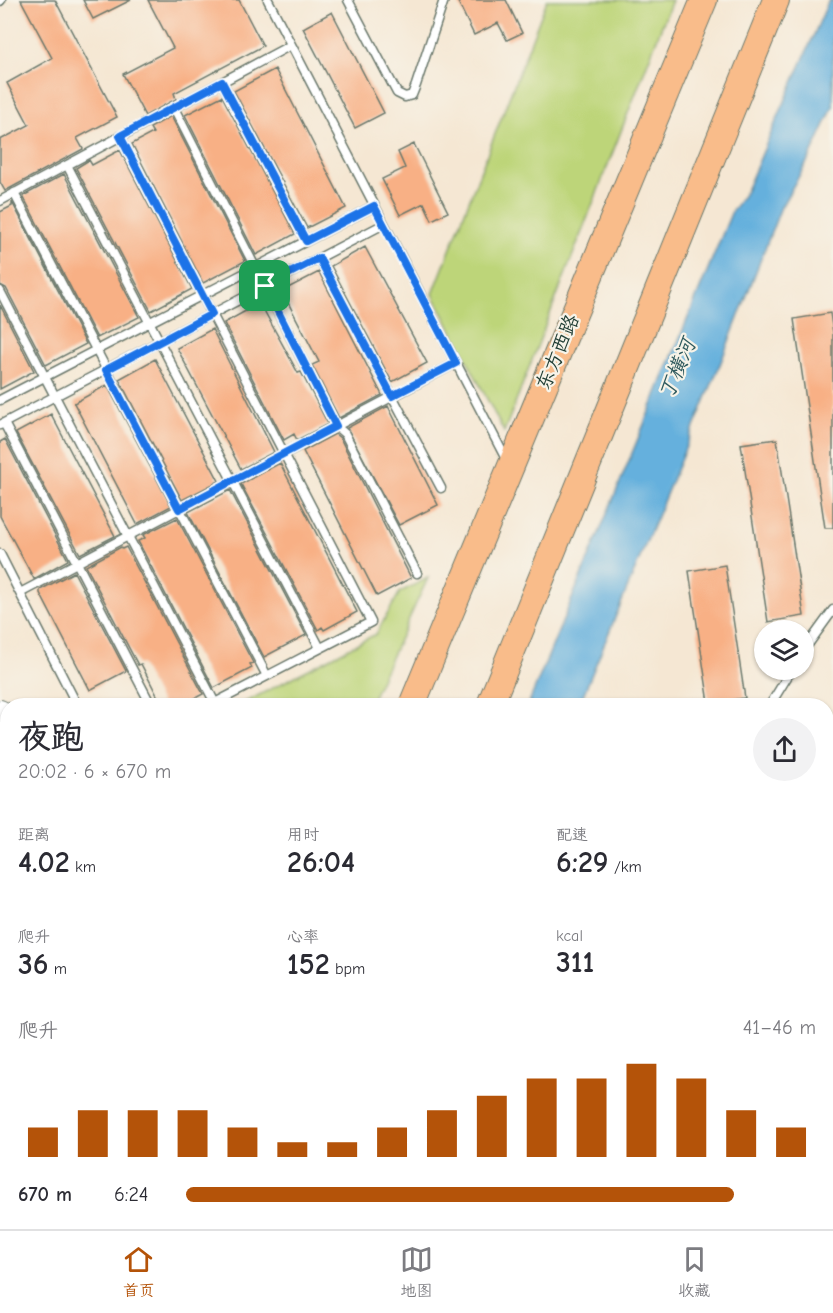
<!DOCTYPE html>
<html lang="zh">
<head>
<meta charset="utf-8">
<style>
	body { margin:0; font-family:"Comic Neue","LXGW WenKai TC",sans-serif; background:#f2f2f3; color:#2b2b33; height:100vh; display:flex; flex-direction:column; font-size:22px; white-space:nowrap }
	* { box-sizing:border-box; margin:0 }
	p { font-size:20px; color:#7c7c81 }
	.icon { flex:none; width:33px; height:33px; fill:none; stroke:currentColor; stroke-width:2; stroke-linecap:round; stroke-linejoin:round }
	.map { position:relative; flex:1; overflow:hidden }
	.panel { position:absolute; left:0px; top:698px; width:834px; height:532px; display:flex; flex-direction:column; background:#fff; border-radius:24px 24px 0 0; box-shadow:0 2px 4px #0004 }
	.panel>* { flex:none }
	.tools { position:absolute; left:754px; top:620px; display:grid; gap:12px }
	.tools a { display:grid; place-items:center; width:60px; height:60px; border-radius:50%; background:#fff; box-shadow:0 2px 4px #0004; font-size:30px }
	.pin { position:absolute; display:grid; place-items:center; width:51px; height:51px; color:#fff; margin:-26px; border-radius:12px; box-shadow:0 3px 9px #0006 }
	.round { display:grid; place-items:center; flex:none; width:63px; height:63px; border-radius:32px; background:#f2f2f3 }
	.overview { display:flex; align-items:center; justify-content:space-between; height:102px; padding:0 18px }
	h1 { font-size:33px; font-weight:800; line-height:45px }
	.stats { display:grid; grid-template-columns:repeat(3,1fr); gap:9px; height:102px; padding:6px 18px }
	.stats div { display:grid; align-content:center }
	.stats b { font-size:30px; font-weight:800 }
	.stats small { font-size:16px; font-weight:400 }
	.stats p { font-size:16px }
	.chart { height:168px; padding:12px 18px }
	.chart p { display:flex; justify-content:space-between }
	.chart svg { width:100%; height:108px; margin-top:6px; stroke:#b45309; stroke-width:6 }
	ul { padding:0 18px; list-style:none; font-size:20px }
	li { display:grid; grid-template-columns:96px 72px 1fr; align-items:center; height:45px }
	li i { height:15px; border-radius:8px; background:#b45309 }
	.tabs { display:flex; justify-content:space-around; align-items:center; height:84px; border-top:2px solid #e1e1e2; background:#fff; font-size:16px; color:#7c7c81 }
	.tabs a { display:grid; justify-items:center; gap:3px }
	.tabs .current { color:#b45309 }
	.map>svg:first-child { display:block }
	.built { fill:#f7d0cd }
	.green { fill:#bdd579; stroke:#6e8956; stroke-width:1.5 }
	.water { fill:#65b0dd; stroke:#427688; stroke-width:1.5 }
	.building { fill:#f8b085 }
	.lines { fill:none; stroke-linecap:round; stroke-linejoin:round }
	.service-casing { stroke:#6a786c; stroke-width:11 }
	.tertiary-casing { stroke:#6a786c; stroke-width:22 }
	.primary-casing { stroke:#6a786c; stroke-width:28 }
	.service { stroke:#fff; stroke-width:8 }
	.tertiary { stroke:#fff; stroke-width:20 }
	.primary { stroke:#f9bc8a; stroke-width:26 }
	.route-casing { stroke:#fff; stroke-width:12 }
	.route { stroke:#1a73e8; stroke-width:8 }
	.labels { text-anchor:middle; stroke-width:4.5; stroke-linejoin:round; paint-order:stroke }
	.street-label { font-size:20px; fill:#1f3d34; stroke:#f7f3e8 }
	.water-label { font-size:21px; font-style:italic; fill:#305a5e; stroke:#f7f3e8 }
</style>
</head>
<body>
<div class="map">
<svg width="833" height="1229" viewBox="0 0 833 1229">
	<rect width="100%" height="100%" fill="#f7f3e8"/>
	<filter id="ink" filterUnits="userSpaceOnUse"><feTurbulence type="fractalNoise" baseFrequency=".0167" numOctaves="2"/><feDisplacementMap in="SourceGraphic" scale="12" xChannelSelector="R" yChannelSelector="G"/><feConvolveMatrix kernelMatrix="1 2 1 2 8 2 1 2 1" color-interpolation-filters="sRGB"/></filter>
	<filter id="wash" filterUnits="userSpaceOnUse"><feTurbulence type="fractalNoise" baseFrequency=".008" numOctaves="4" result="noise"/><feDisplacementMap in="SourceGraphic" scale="24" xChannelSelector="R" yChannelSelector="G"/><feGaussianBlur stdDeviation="1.35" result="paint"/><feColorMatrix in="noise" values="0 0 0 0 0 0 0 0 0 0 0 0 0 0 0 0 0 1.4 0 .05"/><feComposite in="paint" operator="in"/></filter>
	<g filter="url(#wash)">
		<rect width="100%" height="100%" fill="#f5e7d3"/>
		<!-- built -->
		<path class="built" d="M0,757L8,760V1222L160,1223L157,1229H0Z"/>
		<!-- green -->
		<path class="green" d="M547,0H672L504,432L433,294Z
			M428,578L369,705H240L376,634L400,592Z"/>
		<!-- water -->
		<path class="water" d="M829,0H833V107L810,157L781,207L721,362L579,705H528L732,211L745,193Z
			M314,1223V1222L366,1223L363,1229H312Z"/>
		<g id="blocks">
			<!-- building -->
			<path class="building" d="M21,0H55L117,117L77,138L83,149L5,191L0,182V140L29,125L7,83L52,58Z
				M83,0H131L93,19Z
				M148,0H239L263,46L174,93L176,99L145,116L123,74L173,48Z
				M457,0H506L522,33L507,40L498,23L474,35Z
				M332,12L384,113L355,128L303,28Z
				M275,69L346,208L307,228L234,91Z
				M222,96L295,234L256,255L185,115Z
				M171,116L245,261L203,283L132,144L153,133L150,128Z
				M414,144L448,212L432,220L424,203L400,215L382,179L405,168L398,152Z
				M120,150L192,289L151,311L76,168L89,160L92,165Z
				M64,174L139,317L97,338L23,196Z
				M12,202L86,344L46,365L6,288L0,285V212L12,206Z
				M365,247L427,363L392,382L331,266Z
				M319,272L382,395L339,418L312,365L319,362L282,291Z
				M260,303L298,373L301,372L328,424L297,440L294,434L284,440L224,323Z
				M0,305L34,371L0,389Z
				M830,313L833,333V528H825L794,319Z
				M212,329L274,452L241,469L177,348Z
				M155,359L219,481L182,500L119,379Z
				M107,385L171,506L137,524L74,403Z
				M388,406L438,505L399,525L347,428Z
				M51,414L115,536L80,554L16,433Z
				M335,434L340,438L411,578L377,596L303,451Z
				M5,439L68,560L34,579L0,516V442Z
				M777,439L804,616L768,622L741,444Z
				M280,463L357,612L324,630L322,627L318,630L241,484Z
				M230,490L306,635L264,657L188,512Z
				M177,518L253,663L250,664L252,668L214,688L138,541L145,538L143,535Z
				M121,547L122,549L126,547L203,694L182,705H162L141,664L138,665L86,566Z
				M725,565L745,698L709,703L689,571Z
				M74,572L126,671L90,690L40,593V590Z"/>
		</g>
	</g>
	<g filter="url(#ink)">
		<use href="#blocks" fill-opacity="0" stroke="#6a786c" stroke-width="1.5"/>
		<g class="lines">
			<defs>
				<path id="service" d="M268,0L508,463
					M348,0L397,93L405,97L412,95L416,85L444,0
					M0,1L1,0
					M222,82L306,241
					M174,108L336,426L345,434L417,573
					M120,136L371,622L211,705
					M67,165L320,648
					M14,193L267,676
					M0,201L291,45
					M319,258L441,488
					M0,291L215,703
					M0,400L374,206
					M4,423L151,705
					M0,425L384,224
					M0,554L77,705
					M20,593L456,363
					M804,650L833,610
					M770,705L792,669
					M826,930L833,933
					M826,1164L833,1166
					M48,1223L64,1229
					M409,1229L412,1222"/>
				<path id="tertiary" d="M0,710L8,714
					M0,734L8,738
					M826,1094L833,1097
					M826,1124L833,1127"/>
				<path id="primary" d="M412,705L704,0
					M490,705L776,0
					M195,1229L199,1222
					M269,1229L272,1222"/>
			</defs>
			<!-- service casing -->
			<use href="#service" class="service-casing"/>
			<!-- tertiary casing -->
			<use href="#tertiary" class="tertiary-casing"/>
			<!-- primary casing -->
			<use href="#primary" class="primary-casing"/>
			<!-- service -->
			<use href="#service" class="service"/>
			<!-- tertiary -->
			<use href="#tertiary" class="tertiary"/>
			<!-- primary -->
			<use href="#primary" class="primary"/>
		</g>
	</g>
	<g class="lines" filter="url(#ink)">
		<defs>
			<path id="route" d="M222,82L306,241L374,206L456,363L392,396L319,258L265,286L336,426L179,509L106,370L212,314L120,136Z"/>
		</defs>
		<!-- route casing -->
		<use href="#route" class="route-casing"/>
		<!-- route -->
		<use href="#route" class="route"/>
	</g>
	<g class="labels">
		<!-- street labels -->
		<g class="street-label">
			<text transform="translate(557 352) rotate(-67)" y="7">东方西路</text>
		</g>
		<!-- water labels -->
		<g class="water-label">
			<text transform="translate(677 369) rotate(-67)" y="7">丁横河</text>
		</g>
	</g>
</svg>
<div class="tools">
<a><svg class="icon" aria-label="layers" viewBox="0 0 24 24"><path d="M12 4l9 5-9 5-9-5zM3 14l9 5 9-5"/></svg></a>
</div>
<div class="pin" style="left:265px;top:286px;background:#1e9e55"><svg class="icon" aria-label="arrive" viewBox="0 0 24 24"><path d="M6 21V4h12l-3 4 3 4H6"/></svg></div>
<section class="panel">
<div class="overview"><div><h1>夜跑</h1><p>20:02 · 6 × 670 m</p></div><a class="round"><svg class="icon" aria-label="share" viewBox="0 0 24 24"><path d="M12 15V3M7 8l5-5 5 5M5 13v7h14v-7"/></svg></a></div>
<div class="stats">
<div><p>距离</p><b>4.02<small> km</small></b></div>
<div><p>用时</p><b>26:04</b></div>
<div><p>配速</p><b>6:29<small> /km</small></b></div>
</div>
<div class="stats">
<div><p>爬升</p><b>36<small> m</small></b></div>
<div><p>心率</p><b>152<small> bpm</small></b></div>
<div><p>kcal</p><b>311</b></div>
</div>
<div class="chart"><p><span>爬升</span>41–46 m</p>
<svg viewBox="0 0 160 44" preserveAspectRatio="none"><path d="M5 44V32M15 44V25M25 44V25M35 44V25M45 44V32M55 44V38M65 44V38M75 44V32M85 44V25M95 44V19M105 44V12M115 44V12M125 44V6M135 44V12M145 44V25M155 44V32"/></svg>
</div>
<ul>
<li><b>670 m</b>6:24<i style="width:87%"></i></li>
</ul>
</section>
</div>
<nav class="tabs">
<a class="current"><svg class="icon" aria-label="home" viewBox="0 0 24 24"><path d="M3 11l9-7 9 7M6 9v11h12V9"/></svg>首页</a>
<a><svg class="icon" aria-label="map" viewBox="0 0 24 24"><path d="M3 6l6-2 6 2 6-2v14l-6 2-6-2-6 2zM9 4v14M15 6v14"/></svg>地图</a>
<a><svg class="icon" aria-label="saved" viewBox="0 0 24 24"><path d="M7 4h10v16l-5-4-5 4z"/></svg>收藏</a>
</nav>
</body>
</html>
